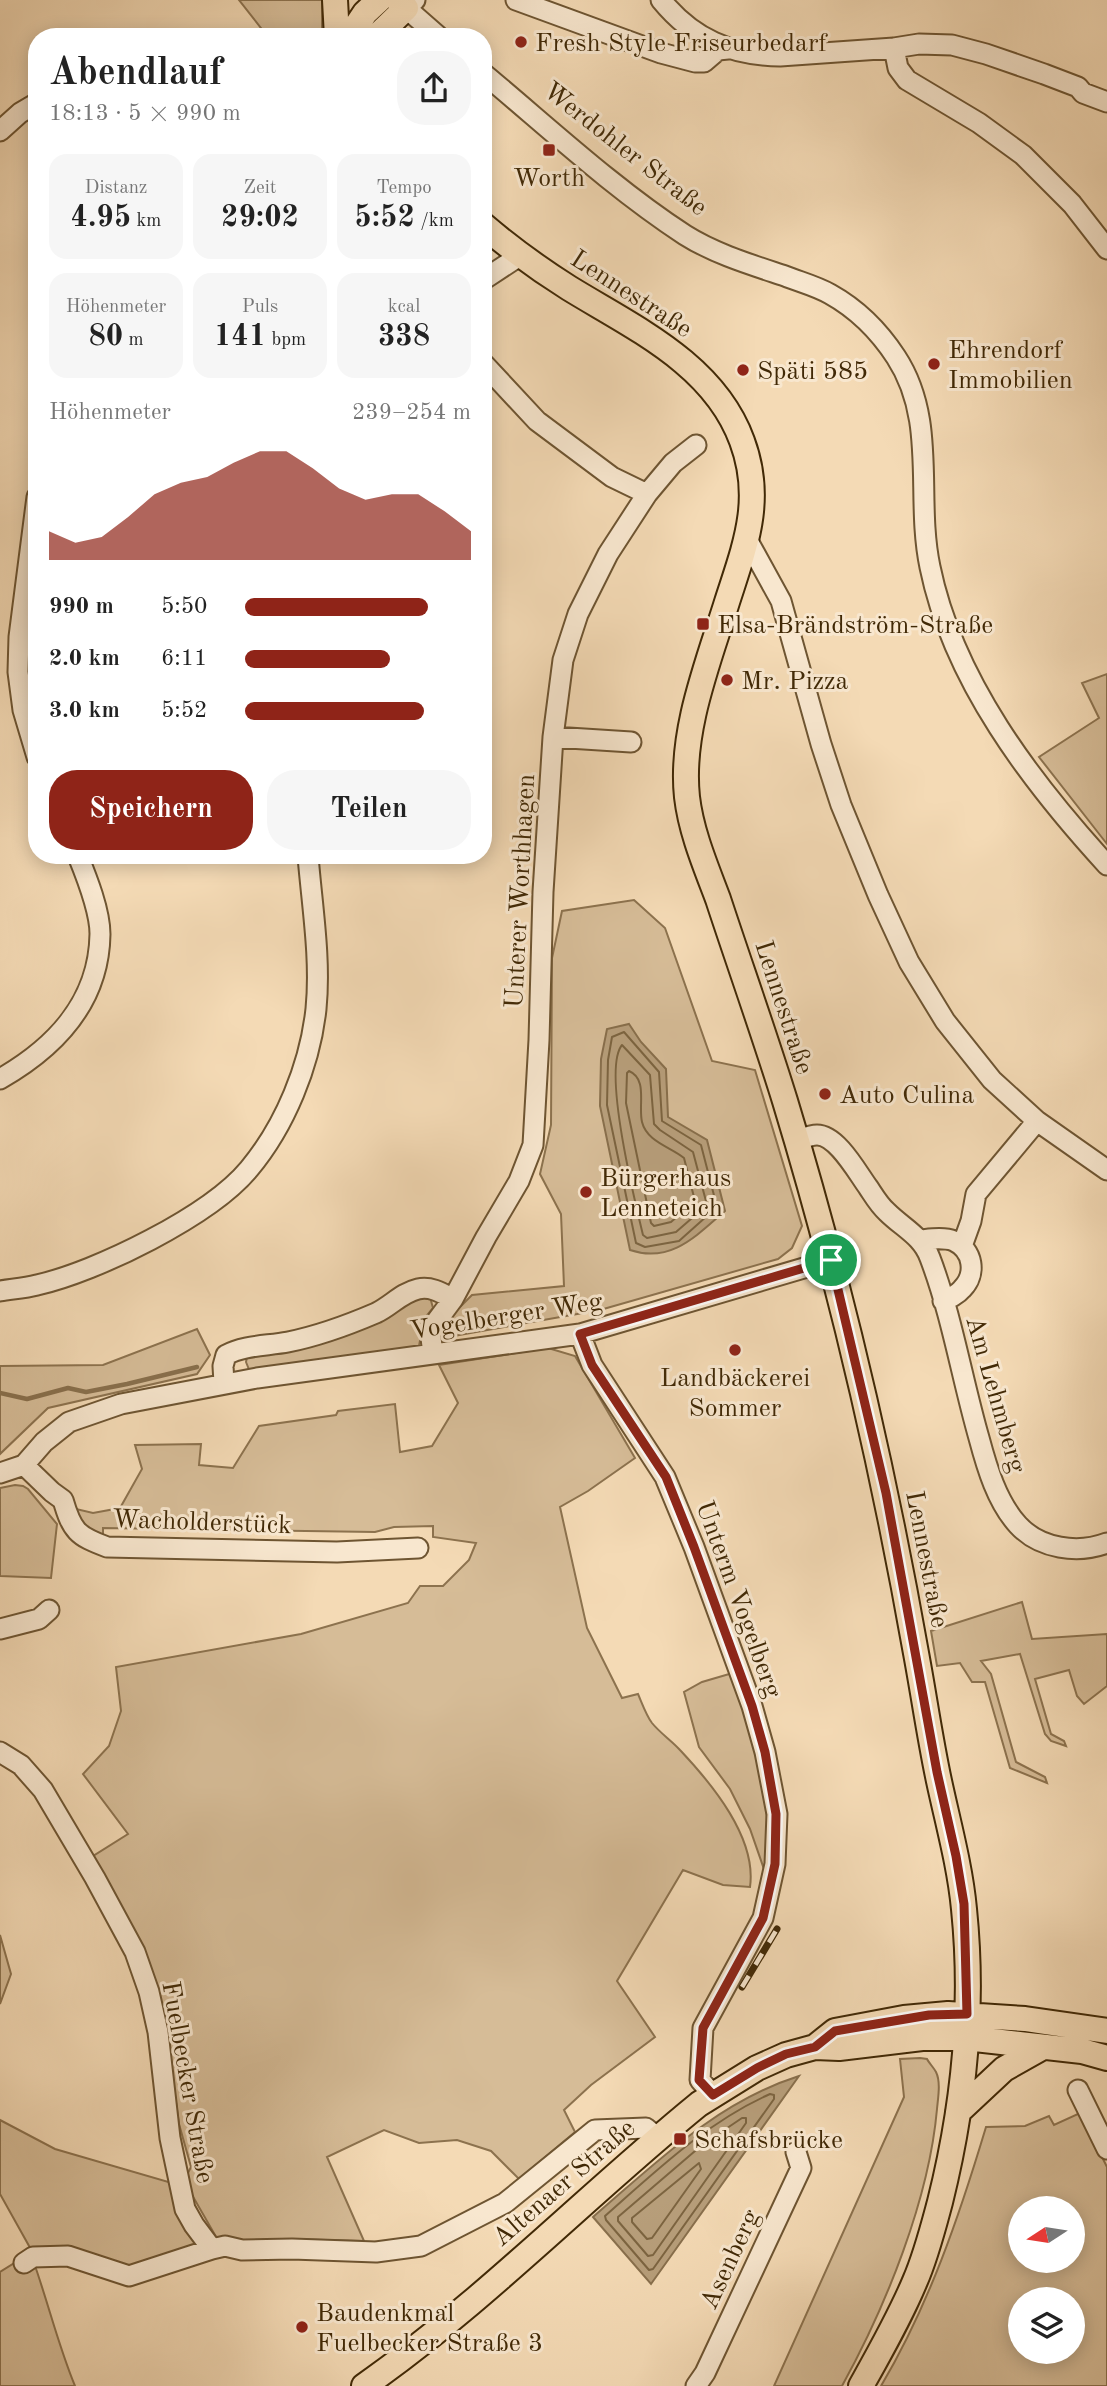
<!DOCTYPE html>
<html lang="de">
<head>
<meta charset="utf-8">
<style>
	body { margin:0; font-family:"Old Standard TT",serif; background:#f6f6f6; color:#222; height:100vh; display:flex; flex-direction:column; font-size:26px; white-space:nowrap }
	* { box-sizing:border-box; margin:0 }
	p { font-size:23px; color:#767676 }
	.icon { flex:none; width:38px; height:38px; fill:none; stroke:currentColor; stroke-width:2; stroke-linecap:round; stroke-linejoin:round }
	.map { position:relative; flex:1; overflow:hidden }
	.sheet { position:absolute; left:28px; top:28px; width:464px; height:836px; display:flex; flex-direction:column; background:#fff; border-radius:28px; box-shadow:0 4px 18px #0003 }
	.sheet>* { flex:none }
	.needle { width:46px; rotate:258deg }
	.tools { position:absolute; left:1008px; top:2196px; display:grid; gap:14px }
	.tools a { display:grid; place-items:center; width:77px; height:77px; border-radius:50%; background:#fff; box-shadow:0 4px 18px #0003; font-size:35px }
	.pin { position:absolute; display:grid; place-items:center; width:60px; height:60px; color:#fff; margin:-30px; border:4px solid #fff; border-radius:50%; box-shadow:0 2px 7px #0007 }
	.round { display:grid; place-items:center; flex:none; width:74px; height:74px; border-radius:28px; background:#f6f6f6 }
	.summary { display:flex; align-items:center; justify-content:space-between; height:119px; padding:0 21px }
	h1 { font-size:38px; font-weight:700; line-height:52px }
	.metrics { display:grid; grid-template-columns:repeat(3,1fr); gap:10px; height:119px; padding:7px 21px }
	.metrics div { display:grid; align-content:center; border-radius:18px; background:#f6f6f6; text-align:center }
	.metrics b { font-size:30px; font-weight:700 }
	.metrics small { font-size:19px; font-weight:400 }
	.metrics p { font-size:19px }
	.chart { height:196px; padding:14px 21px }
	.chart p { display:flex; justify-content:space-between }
	.chart svg { width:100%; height:126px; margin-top:7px; fill:#8f2418; opacity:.7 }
	.button { display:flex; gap:14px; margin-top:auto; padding:14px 21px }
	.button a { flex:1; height:80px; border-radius:28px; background:#8f2418; color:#fff; font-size:28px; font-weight:700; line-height:80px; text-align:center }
	.button a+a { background:#f6f6f6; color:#222 }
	ul { padding:0 21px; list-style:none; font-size:23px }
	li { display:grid; grid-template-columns:112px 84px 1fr; align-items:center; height:52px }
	li i { height:18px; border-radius:9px; background:#8f2418 }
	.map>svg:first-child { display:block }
	.green { fill:#d6bc97; stroke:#8c724e; stroke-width:2; fill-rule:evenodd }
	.water { fill:#b79e7a; stroke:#886f4c; stroke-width:2 }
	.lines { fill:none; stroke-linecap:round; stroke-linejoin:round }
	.shore { stroke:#7c6440; stroke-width:2 }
	.stream { stroke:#886f4c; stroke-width:4.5 }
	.minor-casing { stroke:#6e5532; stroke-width:23 }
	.major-casing { stroke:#412906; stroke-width:28 }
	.minor { stroke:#f8e7cf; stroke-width:19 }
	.major { stroke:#f4dab5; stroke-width:24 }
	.rail-casing { stroke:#412906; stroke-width:7 }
	.rail { stroke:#f8e7cf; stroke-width:4.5; stroke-dasharray:13; stroke-linecap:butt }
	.route-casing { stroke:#fff; stroke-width:14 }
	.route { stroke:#8f2418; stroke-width:9 }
	.poi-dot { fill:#8f2418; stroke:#f8e7cf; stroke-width:2.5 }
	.labels { text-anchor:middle; stroke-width:6; stroke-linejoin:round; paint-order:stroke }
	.poi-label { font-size:26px; fill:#412906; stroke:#f8e7cf; text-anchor:start }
	.street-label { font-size:26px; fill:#412906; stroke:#f8e7cf }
</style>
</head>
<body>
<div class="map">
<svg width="1107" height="2386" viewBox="0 0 1107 2386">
	<rect width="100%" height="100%" fill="#f4dab5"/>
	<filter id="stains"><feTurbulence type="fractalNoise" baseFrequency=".00286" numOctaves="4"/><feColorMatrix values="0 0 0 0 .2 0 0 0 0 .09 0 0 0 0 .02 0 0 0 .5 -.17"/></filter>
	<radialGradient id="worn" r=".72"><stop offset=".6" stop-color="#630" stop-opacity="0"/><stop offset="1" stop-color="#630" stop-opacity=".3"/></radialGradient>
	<!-- green -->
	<path class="green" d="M239,0H322V37H268Z
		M1107,674V844L1039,757L1099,718L1082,683Z
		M634,900L665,928L712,1061L755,1070L802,1226L792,1248L778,1259L600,1310L448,1337L449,1318L472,1295L564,1286L561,1214L540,1174L551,1125L552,958L562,911Z
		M430,1297L433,1308L424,1319L419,1346L403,1355L250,1372L246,1362L248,1352L408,1298Z
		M197,1329L210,1355L197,1374L48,1408L0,1454V1366L103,1365Z
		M548,1348L575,1356L635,1458L588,1491L560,1507L587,1628L622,1698L638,1694C642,1703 646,1715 652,1723C660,1733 672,1741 680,1750C712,1784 757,1838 750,1887L723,1885L683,1870L617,1981L655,2037L591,2085L564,2110L575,2132L519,2179L491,2151L457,2140L419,2143L384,2130L327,2157L364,2241L288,2239L219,2242L184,2181L191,2167L179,2124L173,2080L90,1858L128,1834L83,1774L109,1746L121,1711L116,1667L301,1634L408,1603L420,1586H443L469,1560L476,1543L433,1537V1526L394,1527L375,1532L103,1528V1540L90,1535L72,1508L93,1513L120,1508L142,1469L135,1445L201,1444L199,1465L233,1468L259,1426L336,1415L338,1411L395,1404L400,1452L432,1446L458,1403L439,1365Z
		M15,1485L23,1486L28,1489L57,1524L51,1578L0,1576V1488Z
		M1022,1602L1032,1639L1107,1634V1686L1084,1704L1077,1696L1069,1670L1035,1679L1051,1734L1064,1741L1066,1746L1051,1741L1045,1734L1020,1654L981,1661L991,1674L1016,1762L1045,1777L1047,1783L1010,1768L985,1682H972L960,1663L937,1666L931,1631Z
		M736,1672C754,1737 775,1804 765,1872L750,1829L730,1789L699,1747L684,1692L702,1682Z
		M0,1935L11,1974L0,2004Z
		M920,2058L927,2059C929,2063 934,2068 936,2072C941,2082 938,2098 937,2109C929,2200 886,2306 842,2386H774L904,2097L900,2059Z
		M1080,2113L1107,2167V2386H881C929,2305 959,2217 986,2127L1025,2126L1049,2116L1054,2125ZM1020,2208H1073V2261H1020ZM1020,2300H1073V2352H1020Z
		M0,2120L55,2149L172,2183L196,2240V2244L126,2273L33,2253L0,2194Z
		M33,2260C48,2302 58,2345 75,2386H0V2272L16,2262Z"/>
	<!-- water -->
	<path class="water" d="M629,1024L641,1042L666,1069L668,1117L707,1140L725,1211C697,1235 671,1264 630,1250L600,1106L601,1059L607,1029Z
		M799,2076L651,2284L593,2217C657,2162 717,2102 799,2076Z"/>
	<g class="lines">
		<!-- shore -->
		<path class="shore" d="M624,1032L659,1072L662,1121L701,1145L717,1207L679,1241L645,1247L636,1243L607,1105L608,1060L612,1037Z
			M622,1045L650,1075L654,1124L660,1130L693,1152L707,1205L676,1232L647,1238L643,1235C635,1202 602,1069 622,1045Z
			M629,1071C648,1079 638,1105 642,1122C647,1142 671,1147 684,1158L695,1201L671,1222L654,1226L651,1223L626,1103L627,1073Z
			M770,2094L774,2095V2099L653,2269L649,2270L606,2220L605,2216C656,2171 707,2122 770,2094Z
			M742,2118H746V2123L653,2255L648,2256L618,2221V2217L702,2145Z
			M699,2163L701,2169L652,2238L647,2239L632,2222V2218Z"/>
		<!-- stream -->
		<path class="stream" d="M0,1393L27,1399L68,1388L86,1392L127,1384L197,1367"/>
		<defs>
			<path id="minor" d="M415,0L406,8L439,37
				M516,0L661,53L695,62H704L718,50L728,49
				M661,0C693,39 730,55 780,56L894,48L919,44L952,45L986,54L1044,74L1078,87L1083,93L1107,102
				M894,48L898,68L907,80L979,123L1023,155L1072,204L1107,249
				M483,73C549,128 613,188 685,235C715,254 752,265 785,276C800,282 816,286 830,294C857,309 879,331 896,357C938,421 915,496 930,567C953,680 1031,782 1107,865
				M0,131L20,113L37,103
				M483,280L521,255
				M483,363L537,421L612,477L647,494
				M37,497L19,637L18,672L23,710L37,757
				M748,541L781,601L821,744L841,805L878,895L909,962L945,1021L992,1080L1037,1121L1107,1170
				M553,737L631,742
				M0,1079C56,1047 99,1002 100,934C100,911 87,878 78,856
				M797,1140C803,1138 811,1135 817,1135C837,1135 857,1172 868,1187C874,1196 879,1205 887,1212C903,1228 922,1236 930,1258C952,1316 962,1379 979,1438C987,1468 997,1502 1018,1525C1040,1549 1078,1554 1107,1543
				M920,1240C931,1239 944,1237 954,1241C973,1250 977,1274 962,1289C957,1295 950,1298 943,1301
				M962,1246L971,1221L976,1194L1037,1121
				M0,1291C12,1289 25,1288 37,1285C96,1272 210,1216 249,1169C285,1126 310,1065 316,1009C321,959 312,906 308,856
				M580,1334L592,1365L665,1477L694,1547L752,1706L765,1752L777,1814L775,1864L763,1918L703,2028L700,2080L713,2095
				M433,1354L430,1330L453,1299L486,1237L519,1181L533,1145L539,1040L543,892L553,737L563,660L578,614L608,554L647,494L673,463L696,445
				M224,1383L223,1366L226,1355C244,1345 267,1346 288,1342C318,1336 348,1325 376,1313C391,1306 401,1293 418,1289C431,1286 442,1293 453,1299
				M24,1465L52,1492L63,1500C72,1531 77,1536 107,1547L337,1552L418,1548
				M0,1473L24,1465L44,1442L69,1422L121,1404L257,1378L580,1334L831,1260
				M0,1629L39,1619L49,1610
				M0,1752L21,1765L43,1790L95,1878L135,1952L149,1992L158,2032L170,2138L185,2209L194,2225L212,2249L225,2246L242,2250L292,2249L376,2252L421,2246L505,2203L595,2130L646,2128L658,2138
				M1078,2090L1107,2149
				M24,2263L33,2257L68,2256L129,2276L212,2249
				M696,2386L705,2373L801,2168L796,2152"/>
			<path id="major" d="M335,0L337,37
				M349,37L365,13L379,0
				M376,37L406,8L398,0
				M483,225C510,248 539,269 569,288C634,328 714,364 742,441C764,500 745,546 727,602C708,663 680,732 687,797C691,832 706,867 718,899C740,966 764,1033 785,1101C840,1282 883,1467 916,1653C924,1696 930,1739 939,1781C948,1823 960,1866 964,1909C974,2007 964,2106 940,2202C933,2228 926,2256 915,2281C900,2317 880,2352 861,2386
				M815,2047L835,2031L904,2018L948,2014L1025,2019L1107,2031
				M958,2112L1004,2069L1043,2047
				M364,2386C484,2302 586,2196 699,2104L757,2068L786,2055L815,2047L839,2048L922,2038H966L1082,2051L1107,2058"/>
		</defs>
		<!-- minor casing -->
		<use href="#minor" class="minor-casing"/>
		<!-- major casing -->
		<use href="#major" class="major-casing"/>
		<!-- minor -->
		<use href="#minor" class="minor"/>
		<!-- major -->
		<use href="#major" class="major"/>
		<defs>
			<path id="rail" d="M742,1987L777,1929"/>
		</defs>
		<!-- rail casing -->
		<use href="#rail" class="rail-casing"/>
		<!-- rail -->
		<use href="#rail" class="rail"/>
	</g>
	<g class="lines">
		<defs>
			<path id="route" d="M831,1260L886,1493L937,1772L956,1856L964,1904L967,2014L929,2015L835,2031L815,2047L786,2054L757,2068L713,2095L699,2080L703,2028L763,1918L775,1864L776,1814L765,1752L752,1706L694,1547L666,1477L592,1365L580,1334Z"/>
		</defs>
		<!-- route casing -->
		<use href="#route" class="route-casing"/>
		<!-- route -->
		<use href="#route" class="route"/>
	</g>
	<!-- markers -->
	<g class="poi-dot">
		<circle cx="521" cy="42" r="7"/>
		<rect x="542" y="143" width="14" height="14" rx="3.5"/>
		<circle cx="934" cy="364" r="7"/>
		<circle cx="743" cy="370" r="7"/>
		<rect x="696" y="617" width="14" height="14" rx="3.5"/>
		<circle cx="727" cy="680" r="7"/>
		<circle cx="825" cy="1094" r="7"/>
		<circle cx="586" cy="1192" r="7"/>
		<circle cx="735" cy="1350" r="7"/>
		<rect x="673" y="2132" width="14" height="14" rx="3.5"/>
		<circle cx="302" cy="2327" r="7"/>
	</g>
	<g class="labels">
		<!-- poi labels -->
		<g class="poi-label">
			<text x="535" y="51">Fresh Style Friseurbedarf</text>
			<text x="549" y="186" text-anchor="middle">Worth</text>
			<text x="948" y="358">Ehrendorf<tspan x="948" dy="30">Immobilien</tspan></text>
			<text x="757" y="379">Späti 585</text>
			<text x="717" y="633">Elsa-Brändström-Straße</text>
			<text x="741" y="689">Mr. Pizza</text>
			<text x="839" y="1103">Auto Culina</text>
			<text x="600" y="1186">Bürgerhaus<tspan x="600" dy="30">Lenneteich</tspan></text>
			<text x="735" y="1386" text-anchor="middle">Landbäckerei<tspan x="735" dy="30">Sommer</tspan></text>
			<text x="694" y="2148">Schafsbrücke</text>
			<text x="316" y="2321">Baudenkmal<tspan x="316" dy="30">Fuelbecker Straße 3</tspan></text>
		</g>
		<!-- street labels -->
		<g class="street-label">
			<text transform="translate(626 148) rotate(38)" y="9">Werdohler Straße</text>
			<text transform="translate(632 293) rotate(33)" y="9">Lennestraße</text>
			<text transform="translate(519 891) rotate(-87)" y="9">Unterer Worthhagen</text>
			<text transform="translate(785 1007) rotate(72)" y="9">Lennestraße</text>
			<text transform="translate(506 1315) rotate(-9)" y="9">Vogelberger Weg</text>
			<text transform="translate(997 1394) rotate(74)" y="9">Am Lehmberg</text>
			<text transform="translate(202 1521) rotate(2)" y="9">Wacholderstück</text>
			<text transform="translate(928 1559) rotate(79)" y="9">Lennestraße</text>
			<text transform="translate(740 1599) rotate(70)" y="9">Unterm Vogelberg</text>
			<text transform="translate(189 2082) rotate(80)" y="9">Fuelbecker Straße</text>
			<text transform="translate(563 2182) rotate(-41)" y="9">Altenaer Straße</text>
			<text transform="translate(729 2259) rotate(-65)" y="9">Asenberg</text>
		</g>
	</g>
	<rect width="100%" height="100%" filter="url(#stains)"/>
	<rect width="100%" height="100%" fill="url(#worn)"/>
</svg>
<div class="tools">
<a><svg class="needle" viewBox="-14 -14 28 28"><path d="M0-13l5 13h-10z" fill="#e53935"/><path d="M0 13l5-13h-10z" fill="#767676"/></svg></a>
<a><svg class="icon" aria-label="layers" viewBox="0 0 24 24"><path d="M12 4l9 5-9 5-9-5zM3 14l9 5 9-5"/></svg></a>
</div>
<div class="pin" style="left:831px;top:1260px;background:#1e9e55"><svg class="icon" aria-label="arrive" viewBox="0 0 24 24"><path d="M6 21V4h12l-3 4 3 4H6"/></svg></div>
<section class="sheet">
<div class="summary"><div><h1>Abendlauf</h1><p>18:13 · 5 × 990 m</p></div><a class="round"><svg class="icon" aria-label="share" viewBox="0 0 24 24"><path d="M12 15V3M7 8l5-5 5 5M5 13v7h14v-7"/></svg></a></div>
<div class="metrics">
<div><p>Distanz</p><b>4.95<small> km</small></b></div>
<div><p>Zeit</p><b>29:02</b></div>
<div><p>Tempo</p><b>5:52<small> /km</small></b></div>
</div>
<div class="metrics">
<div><p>Höhenmeter</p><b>80<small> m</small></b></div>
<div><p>Puls</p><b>141<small> bpm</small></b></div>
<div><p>kcal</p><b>338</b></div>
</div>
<div class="chart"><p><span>Höhenmeter</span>239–254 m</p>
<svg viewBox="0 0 160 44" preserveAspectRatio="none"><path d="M0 44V34L10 38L20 36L30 29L40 21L50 17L60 15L70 10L80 6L90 6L100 12L110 19L120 23L130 21L140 21L150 27L160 34V44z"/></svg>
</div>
<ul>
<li><b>990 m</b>5:50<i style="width:81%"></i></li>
<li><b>2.0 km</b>6:11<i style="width:64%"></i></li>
<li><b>3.0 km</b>5:52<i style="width:79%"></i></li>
</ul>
<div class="button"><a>Speichern</a><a>Teilen</a></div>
</section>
</div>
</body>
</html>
